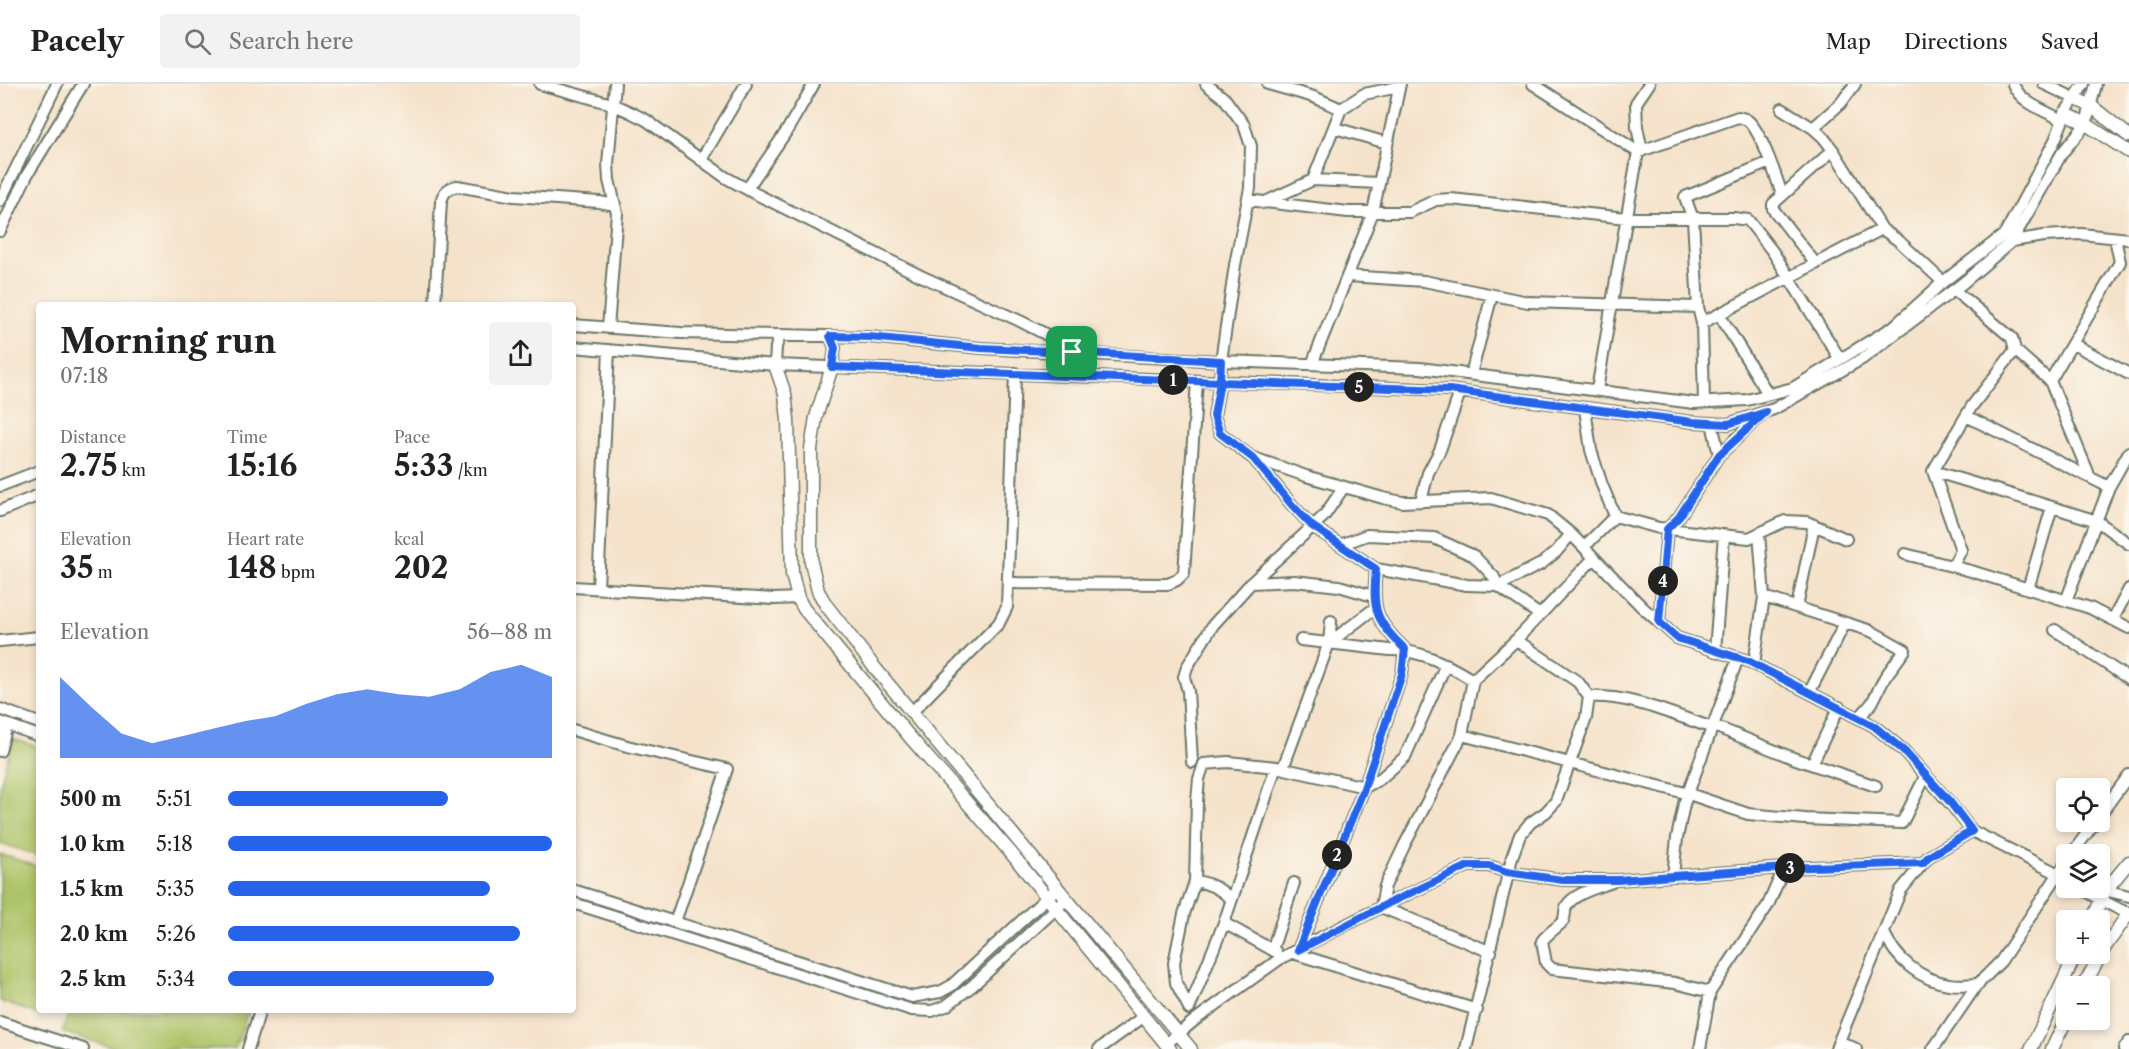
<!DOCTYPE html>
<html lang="en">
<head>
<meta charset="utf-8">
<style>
	body { margin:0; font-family:"Libre Caslon Text",serif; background:#f2f2f2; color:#222; height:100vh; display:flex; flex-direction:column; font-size:22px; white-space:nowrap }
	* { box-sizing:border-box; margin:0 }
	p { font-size:20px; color:#767676 }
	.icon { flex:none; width:33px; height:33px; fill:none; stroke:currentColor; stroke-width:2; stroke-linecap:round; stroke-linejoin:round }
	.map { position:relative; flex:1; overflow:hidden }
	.side { position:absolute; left:36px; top:218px; width:540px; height:711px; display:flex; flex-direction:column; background:#fff; border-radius:6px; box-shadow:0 3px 9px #0003 }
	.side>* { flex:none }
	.buttons { position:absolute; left:2056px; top:694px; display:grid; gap:12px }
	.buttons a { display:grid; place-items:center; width:54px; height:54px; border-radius:6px; background:#fff; box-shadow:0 3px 9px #0003; font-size:30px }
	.pin { position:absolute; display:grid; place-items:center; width:51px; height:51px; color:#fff; margin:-26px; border-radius:12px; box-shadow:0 3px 9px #0006 }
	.km { position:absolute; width:30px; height:30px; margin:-15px; border-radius:50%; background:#222; color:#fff; font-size:16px; line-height:30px; text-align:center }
	.round { display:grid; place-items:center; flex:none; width:63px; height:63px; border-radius:6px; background:#f2f2f2 }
	.summary { display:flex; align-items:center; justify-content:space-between; height:102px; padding:0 24px }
	h1 { font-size:33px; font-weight:700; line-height:45px }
	.figures { display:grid; grid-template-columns:repeat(3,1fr); gap:9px; height:102px; padding:6px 24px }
	.figures div { display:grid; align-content:center }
	.figures b { font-size:30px; font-weight:700 }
	.figures small { font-size:16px; font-weight:400 }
	.figures p { font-size:16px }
	.chart { height:168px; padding:12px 24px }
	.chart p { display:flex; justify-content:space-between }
	.chart svg { width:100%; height:108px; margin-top:6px; fill:#2563eb; opacity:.7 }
	ul { padding:0 24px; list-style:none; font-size:20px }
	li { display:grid; grid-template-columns:96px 72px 1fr; align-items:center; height:45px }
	li i { height:15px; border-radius:8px; background:#2563eb }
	header { display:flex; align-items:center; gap:36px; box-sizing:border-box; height:84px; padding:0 30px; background:#fff; border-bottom:2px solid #e0e0e0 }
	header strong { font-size:28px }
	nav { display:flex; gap:33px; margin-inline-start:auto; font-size:21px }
	.search { width:420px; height:54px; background:#f2f2f2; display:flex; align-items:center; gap:15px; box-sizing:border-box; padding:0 21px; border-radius:6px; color:#767676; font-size:22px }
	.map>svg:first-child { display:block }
	.green { fill:#adc368; stroke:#66804e; stroke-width:1.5 }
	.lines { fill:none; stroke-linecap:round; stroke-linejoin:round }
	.minor-casing { stroke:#6a7768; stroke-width:14 }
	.major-casing { stroke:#6a7768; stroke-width:15 }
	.minor { stroke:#fff; stroke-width:10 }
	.major { stroke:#fff; stroke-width:12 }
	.route-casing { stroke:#fff; stroke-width:12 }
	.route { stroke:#2563eb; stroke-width:8 }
</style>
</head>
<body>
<header>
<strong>Pacely</strong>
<div class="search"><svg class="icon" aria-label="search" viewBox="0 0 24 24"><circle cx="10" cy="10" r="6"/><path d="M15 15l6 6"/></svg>Search here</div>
<nav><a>Map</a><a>Directions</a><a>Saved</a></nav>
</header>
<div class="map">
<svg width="2129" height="965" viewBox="0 0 2129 965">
	<rect width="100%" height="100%" fill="#fbf7ec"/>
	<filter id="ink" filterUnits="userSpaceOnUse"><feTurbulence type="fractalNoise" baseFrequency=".0167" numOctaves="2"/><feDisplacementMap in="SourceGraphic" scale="12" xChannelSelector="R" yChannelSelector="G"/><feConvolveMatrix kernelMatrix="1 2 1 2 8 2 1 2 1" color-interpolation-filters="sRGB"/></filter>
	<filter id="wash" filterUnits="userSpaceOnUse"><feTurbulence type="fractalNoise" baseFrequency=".008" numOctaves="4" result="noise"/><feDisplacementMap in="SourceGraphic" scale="24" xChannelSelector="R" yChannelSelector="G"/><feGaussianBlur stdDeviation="1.35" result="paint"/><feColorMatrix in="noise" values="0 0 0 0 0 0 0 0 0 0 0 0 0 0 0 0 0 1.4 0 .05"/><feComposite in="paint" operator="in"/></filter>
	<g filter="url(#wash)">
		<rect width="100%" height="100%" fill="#f5e2ca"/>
		<!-- green -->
		<path class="green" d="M13,655L39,663V772L0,759V701Z
			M0,770L39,783V924L37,930L0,917Z
			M70,926H249L235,965H118L62,948Z"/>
	</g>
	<g filter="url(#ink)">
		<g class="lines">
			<defs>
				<path id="minor" d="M540,0L612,20L630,28L646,36L725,93L754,109L921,192L1020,237L1051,253L1072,268
					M1206,0L1225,15L1244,41L1251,62L1250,104L1235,181L1221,277L1220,298L1214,332L1220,349L1251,373L1306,392L1383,414L1402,418L1491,414L1548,431L1571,450L1642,523L1677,554L1748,577L1874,642L1904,667L1950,719L1972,747L2067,794
					M1268,0L1314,13L1341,25
					M1533,0L1638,68
					M2013,0C2020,19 2046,27 2062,36
					M2044,0L2074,14
					M1782,25L1813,44L1823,53L1833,66L1882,145L1899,157L1943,198
					M1335,44L1387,59
					M1813,44L1841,19L1855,0
					M1642,67L1637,43L1636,19L1649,0
					M1638,68L1738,33C1742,34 1744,34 1747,36C1760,44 1777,95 1782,111
					M701,76L746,0
					M1313,96L1379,99
					M747,105L786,48L814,0
					M1248,116L1348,128H1410L1436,116L1451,115L1626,134H1734L1748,136L1773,168L1840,275
					M0,117L57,0
					M1263,119L1313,96L1341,25L1364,10L1399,3
					M0,147L27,91L83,0
					M2012,157L2044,152L2081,150L2129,155
					M1816,180L1773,125V120L1833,66
					M1348,192L1424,197L1528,218L1698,223L1702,239
					M435,220L441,118C443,109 447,104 457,102L514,112L599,118L615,121
					M1698,223L1693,135L1685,113L1770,78
					M1719,230L1768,310
					M573,241L681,249L869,253L981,264L1221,277L1420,284L1694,319L1747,316L1793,304L1893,243L1943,198L2005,150L2055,56L2067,26L2084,0
					M608,244L617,129L609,96L608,80L615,0
					M830,252L835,264L832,283
					M2073,260L2129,290
					M573,263L775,281L1449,306L1693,338L1728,340L1774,325L1862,275L1963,199L2012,157L2062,69L2086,40L2096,0
					M2015,266L2050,297
					M1312,280L1373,128L1400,0
					M775,281L776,263L780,251
					M1471,290L1492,211
					M1597,306L1638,68
					M1704,318L1702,239L1882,145
					M1585,325L1591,366L1602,401L1615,432
					M1966,332L2109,403
					M1712,339L1719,371
					M1253,374L1292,421L1312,442L1376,485C1372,525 1375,537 1405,565
					M1933,387L2052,423
					M2088,392V388L2050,297L2120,178L2115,154
					M0,402L39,387
					M1421,417L1428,389L1440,366L1460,308
					M0,427L39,411
					M1340,461L1367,451L1434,454L1474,472L1494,493L1498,502L1541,480L1556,468L1571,450
					M1584,463L1615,432L1659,444L1749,454L1785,437L1807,438L1846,455
					M1905,470L1971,487L2090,524L2129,544
					M1953,482L1961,466L1933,387L1972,322L2015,266L2012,254L1954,206
					M1376,485L1467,501L1498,502L1540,531
					M1008,499L1168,500L1177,496L1184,489L1197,297
					M1251,499L1294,497L1339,502L1373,512
					M573,503L774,515L798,514
					M598,504L609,266
					M2028,505L2052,423L2097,437L2129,460
					M1764,513L1871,547L1905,566L1885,593L1872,619L1859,634
					M2066,517L2109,403L2129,368
					M1797,523L1814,441
					M2113,535L2129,505
					M1659,538L1667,445L1679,433L1719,371L1763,330
					M2055,546L2129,595
					M1301,556L1390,566C1420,565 1448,581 1473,596L1462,651L1404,762L1385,802L1381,823L1491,868
					M0,557L39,553
					M1329,559L1375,524
					M1715,567L1724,451
					M1754,580L1764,513L1759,449
					M1473,596L1516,556L1594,474
					M1810,607L1845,539
					M1589,613C1628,610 1676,632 1713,644
					M0,625L39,639
					M912,628L999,539L1007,523L1015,289
					M0,638L39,652
					M1714,642L1793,674L1876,702
					M573,646L627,662L727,685L675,838
					M1462,651L1689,710L1748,730L1805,735L1902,739L1926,691
					M0,667L7,641
					M1192,678L1188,607L1184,593L1187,583L1213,541L1251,499L1324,432L1344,403
					M1812,680L1839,623
					M1283,684L1329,559L1331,537
					M2100,731L2129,691
					M2071,771L2095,738
					M1673,792L1677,754L1684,720L1738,574
					M1195,797C1210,799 1221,805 1231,815
					M1612,798C1600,803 1573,809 1566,823C1564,828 1566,832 1563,837C1557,844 1548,849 1542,857L1546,879L1552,885L1675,899L1710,908
					M2082,804L2101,816L2129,830
					M2096,804L2129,812
					M573,806L912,913L940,908L951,902L1057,804
					M573,819L912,926L932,927L946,922L972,902L1062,819
					M1224,839L1276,868
					M1884,849C1896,875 1920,896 1949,900C1959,902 1969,900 1979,900
					M1272,866L1294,799
					M1298,866L1363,707L1402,590L1405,565
					M1293,869L1477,926
					M1188,922L1176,899L1174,879L1184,830L1195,797L1197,717L1199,695L1204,680L1228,678L1276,683L1365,703L1380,695L1405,673L1446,580
					M1189,925L1224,839L1276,683
					M0,938L83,965
					M1839,957L1901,806L1928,773L1972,747
					M1166,960L1195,936L1281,874L1387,820L1468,782H1489L1507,788L1563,796H1617L1784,784L1923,779
					M248,965L260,926
					M1099,965L1143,933
					M1466,965L1512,773L1520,751L1530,739L1546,728L1556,717L1586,634L1589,613L1578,598L1516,556
					M1700,965L1710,908L1768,821L1784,784
					M1836,965L1839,957L1856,965
					M1933,965L1976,902L2001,877L2067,777
					M2124,965L2129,958"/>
				<path id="major" d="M2074,14L2091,22L2129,52
					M2065,29L2086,40L2129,68
					M775,281L785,310L788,335L792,490L798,514L804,525L909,652L1011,769L1170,965
					M832,283L816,333L811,365V478L818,507L826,521L875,584L1191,965
					M2092,837L2105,807L2129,778
					M2083,903L2105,863L2129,829
					M2031,965L2076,870
					M2052,965L2067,934"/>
			</defs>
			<!-- minor casing -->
			<use href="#minor" class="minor-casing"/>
			<!-- major casing -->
			<use href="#major" class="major-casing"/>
			<!-- minor -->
			<use href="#minor" class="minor"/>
			<!-- major -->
			<use href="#major" class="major"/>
		</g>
	</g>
	<g class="lines" filter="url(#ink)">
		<defs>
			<path id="route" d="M1072,268L981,264L869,253L830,252L835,264L832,283L1220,298L1214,332L1220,349L1253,374L1292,421L1312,442L1376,485C1372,525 1375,537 1405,565L1402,590L1363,707L1298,866L1387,820L1468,782H1489L1507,788L1563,796H1617L1785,784L1923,779L1928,773L1972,747L1950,718L1904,667L1874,642L1748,577L1677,554L1659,538L1667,445L1679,433L1719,371L1766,328L1728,340L1693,338L1449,306L1220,298L1221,277L1072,268"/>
		</defs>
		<!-- route casing -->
		<use href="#route" class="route-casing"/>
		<!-- route -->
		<use href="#route" class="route"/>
	</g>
</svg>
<div class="buttons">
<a><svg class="icon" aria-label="locate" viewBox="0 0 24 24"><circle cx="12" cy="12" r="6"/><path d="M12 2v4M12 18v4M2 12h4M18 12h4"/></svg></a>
<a><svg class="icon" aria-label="layers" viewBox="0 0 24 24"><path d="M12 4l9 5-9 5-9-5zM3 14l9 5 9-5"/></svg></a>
<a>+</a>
<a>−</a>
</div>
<div class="pin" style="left:1072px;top:268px;background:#1e9e55"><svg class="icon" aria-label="arrive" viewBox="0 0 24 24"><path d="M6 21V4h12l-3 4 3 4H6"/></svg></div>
<b class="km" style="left:1173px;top:296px">1</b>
<b class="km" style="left:1337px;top:771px">2</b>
<b class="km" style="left:1790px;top:784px">3</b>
<b class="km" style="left:1663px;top:497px">4</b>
<b class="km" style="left:1359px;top:303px">5</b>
<section class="side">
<div class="summary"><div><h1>Morning run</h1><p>07:18</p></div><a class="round"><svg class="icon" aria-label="share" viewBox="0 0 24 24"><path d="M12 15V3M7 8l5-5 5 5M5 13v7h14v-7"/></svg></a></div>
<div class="figures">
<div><p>Distance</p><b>2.75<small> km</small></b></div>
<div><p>Time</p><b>15:16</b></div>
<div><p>Pace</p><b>5:33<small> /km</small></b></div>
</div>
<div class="figures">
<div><p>Elevation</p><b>35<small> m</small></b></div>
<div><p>Heart rate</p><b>148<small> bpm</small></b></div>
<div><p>kcal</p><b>202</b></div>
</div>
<div class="chart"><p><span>Elevation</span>56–88 m</p>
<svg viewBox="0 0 160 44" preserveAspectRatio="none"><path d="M0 44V11L10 23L20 34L30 38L40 35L50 32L60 29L70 27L80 22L90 18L100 16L110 18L120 19L130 16L140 9L150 6L160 11V44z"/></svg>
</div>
<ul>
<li><b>500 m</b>5:51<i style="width:68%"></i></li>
<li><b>1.0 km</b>5:18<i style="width:100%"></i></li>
<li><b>1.5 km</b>5:35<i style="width:81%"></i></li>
<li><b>2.0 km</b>5:26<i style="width:90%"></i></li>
<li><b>2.5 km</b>5:34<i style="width:82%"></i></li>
</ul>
</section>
</div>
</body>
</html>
